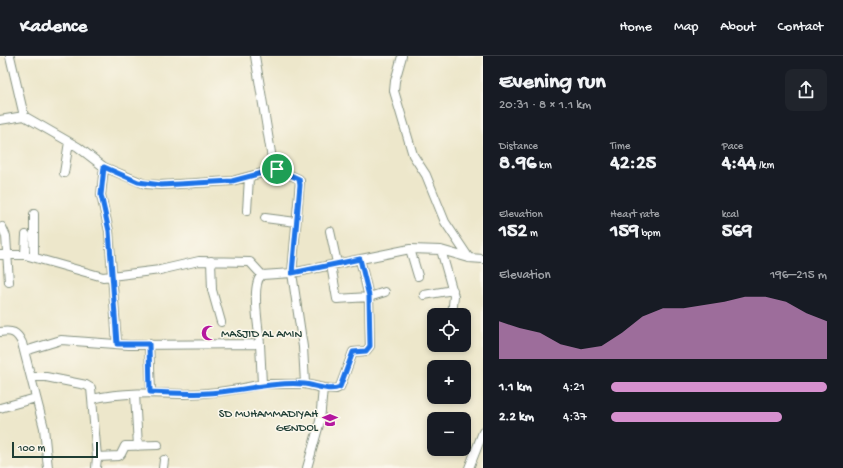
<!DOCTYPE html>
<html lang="en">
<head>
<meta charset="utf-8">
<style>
	body { margin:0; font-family:"Gochi Hand",sans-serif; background:#20242c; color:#f1f3f6; height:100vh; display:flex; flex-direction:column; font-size:15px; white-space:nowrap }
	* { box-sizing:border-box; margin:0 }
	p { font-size:13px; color:#9ea1a6 }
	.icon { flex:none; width:22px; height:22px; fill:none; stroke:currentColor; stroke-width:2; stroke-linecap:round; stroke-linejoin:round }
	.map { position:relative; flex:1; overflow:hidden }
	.side { display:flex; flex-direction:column; background:#171b24; width:360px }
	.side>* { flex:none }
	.fabs { position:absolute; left:427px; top:252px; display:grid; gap:8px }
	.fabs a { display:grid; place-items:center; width:44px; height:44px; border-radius:8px; background:#171b24; box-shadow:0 2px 6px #0003; font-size:20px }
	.scale { position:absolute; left:12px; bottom:10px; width:86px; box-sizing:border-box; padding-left:4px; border:2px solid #1f3d34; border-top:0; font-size:11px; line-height:14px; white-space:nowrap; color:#1f3d34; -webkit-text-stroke:3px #fbf7ec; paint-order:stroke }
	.pin { position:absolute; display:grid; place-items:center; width:34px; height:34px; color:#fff; margin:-17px; border:2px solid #fff; border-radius:50%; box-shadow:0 1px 4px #0007 }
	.round { display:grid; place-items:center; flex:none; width:42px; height:42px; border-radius:8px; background:#20242c }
	.head { display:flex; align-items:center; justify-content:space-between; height:68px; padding:0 16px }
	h1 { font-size:22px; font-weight:800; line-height:30px }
	.figures { display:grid; grid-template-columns:repeat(3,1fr); gap:6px; height:68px; padding:4px 16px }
	.figures div { display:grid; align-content:center }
	.figures b { font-size:20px; font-weight:800 }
	.figures small { font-size:11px; font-weight:400 }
	.figures p { font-size:11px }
	.chart { height:112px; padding:8px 16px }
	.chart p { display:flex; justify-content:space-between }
	.chart svg { width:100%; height:72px; margin-top:4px; fill:#d690ce; opacity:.7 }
	ul { padding:0 16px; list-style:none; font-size:13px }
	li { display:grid; grid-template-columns:64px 48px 1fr; align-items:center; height:30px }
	li i { height:10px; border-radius:5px; background:#d690ce }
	header { display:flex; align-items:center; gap:24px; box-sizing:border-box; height:56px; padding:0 20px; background:#171b24; border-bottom:1px solid #363941 }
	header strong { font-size:19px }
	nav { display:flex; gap:22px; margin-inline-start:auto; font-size:14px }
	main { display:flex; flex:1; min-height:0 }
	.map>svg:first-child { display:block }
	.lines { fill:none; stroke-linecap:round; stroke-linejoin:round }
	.minor-casing { stroke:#869280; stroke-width:10 }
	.minor { stroke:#fff; stroke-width:8 }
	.route-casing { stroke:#fff; stroke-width:8 }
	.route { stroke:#1a73e8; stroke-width:5 }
	.labels { text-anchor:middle; stroke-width:3; stroke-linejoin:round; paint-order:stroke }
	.poi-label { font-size:12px; fill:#1f3d34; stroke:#fbf7ec; text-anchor:start }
</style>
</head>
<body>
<header>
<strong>Kadence</strong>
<nav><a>Home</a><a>Map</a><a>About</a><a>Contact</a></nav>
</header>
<main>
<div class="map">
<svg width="483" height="412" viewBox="0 0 483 412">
	<rect width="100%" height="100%" fill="#fbf7ec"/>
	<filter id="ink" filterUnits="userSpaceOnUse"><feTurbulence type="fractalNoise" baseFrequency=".025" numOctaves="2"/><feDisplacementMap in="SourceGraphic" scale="8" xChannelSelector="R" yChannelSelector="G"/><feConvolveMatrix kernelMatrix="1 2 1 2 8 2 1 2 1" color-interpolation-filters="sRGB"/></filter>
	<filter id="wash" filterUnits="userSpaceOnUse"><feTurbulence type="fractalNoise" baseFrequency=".012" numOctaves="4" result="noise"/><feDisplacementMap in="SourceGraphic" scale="16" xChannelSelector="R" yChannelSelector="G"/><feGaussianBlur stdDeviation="0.9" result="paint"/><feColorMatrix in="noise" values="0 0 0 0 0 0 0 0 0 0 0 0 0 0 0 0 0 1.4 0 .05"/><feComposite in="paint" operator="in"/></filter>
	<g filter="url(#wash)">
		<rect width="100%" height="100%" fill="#ede7cb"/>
	</g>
	<g filter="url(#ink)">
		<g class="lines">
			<defs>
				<path id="minor" d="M10,0L24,60
					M255,0L273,109L277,113L299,123L300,125L292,217L303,291L305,328L323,332L320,365L307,412
					M402,0L395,25L394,35L413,99L426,119L445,166L469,202
					M0,64L24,60L78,91L104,111L145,128L161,129L232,125L277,113
					M104,111L101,139L109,175L117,288
					M64,117L69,86
					M247,155L249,121
					M34,158V201
					M265,162L296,166
					M2,171L6,180L9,226
					M330,175L337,207
					M410,193L418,220
					M441,194L454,240L452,259
					M0,199H25L103,221L160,214L199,205L250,206L262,219
					M25,199L26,179
					M360,203L369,241L385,236
					M211,205L212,234L221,266
					M424,239L453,234
					M0,276C12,274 17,276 22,287L44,372L48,412
					M149,288L151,336
					M25,295L61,284L129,289L260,288C259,274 250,227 262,219L292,217L410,193L441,194L469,202L483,203
					M31,321H46L86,329L91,332L92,343
					M262,328H305
					M323,332L336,333L340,331L353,296L366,295L370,290L369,241L337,243L331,209
					M135,338L138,390
					M0,352L36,342
					M158,389L125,390L121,398L119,400L97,401L92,343C122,336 154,337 184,338C210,338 236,334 262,328L260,288
					M96,412L97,401
					M163,412L164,404
					M469,412L483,376"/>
			</defs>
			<!-- minor casing -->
			<use href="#minor" class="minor-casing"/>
			<!-- minor -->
			<use href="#minor" class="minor"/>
		</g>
	</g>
	<g class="lines" filter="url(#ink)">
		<defs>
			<path id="route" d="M104,111L138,126L161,129L232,125L277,113L299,123L300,129L292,217L360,203L369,240L370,290L366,295L353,296L340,331C328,336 316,329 304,328C278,326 253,332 228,335C202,339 176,337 150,336L149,288H117L109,175L101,139Z"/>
		</defs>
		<!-- route casing -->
		<use href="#route" class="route-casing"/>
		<!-- route -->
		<use href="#route" class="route"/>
	</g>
	<!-- icons -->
	<defs>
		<symbol id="mosque-bare" viewBox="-9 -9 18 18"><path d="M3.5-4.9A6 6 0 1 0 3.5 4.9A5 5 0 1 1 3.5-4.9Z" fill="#b5179e" stroke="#fbf7ec" stroke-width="2.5" paint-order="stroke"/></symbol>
		<symbol id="school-bare" viewBox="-9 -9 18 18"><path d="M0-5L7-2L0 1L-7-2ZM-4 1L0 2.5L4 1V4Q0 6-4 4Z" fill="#b5179e" stroke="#fbf7ec" stroke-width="2.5" paint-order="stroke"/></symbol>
	</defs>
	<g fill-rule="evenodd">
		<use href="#mosque-bare" x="198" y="266" width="22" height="22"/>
		<use href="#school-bare" x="319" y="353" width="22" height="22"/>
	</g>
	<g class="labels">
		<!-- poi labels -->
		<g class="poi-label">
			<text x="221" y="281">MASJID AL AMIN</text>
			<text x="318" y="361" text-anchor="end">SD MUHAMMADIYAH<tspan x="318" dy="14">GENDOL</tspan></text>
		</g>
	</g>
</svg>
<div class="fabs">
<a><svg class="icon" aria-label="locate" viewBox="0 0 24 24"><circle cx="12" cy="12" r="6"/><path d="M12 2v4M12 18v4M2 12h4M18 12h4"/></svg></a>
<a>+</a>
<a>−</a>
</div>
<div class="scale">100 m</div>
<div class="pin" style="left:277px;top:113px;background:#1e9e55"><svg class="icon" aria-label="arrive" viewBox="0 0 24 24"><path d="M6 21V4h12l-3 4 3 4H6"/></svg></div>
</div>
<section class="side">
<div class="head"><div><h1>Evening run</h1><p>20:31 · 8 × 1.1 km</p></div><a class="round"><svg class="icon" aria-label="share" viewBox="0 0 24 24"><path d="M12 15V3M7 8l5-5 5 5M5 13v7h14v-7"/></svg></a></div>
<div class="figures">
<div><p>Distance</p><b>8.96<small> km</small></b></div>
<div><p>Time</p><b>42:25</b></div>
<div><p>Pace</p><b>4:44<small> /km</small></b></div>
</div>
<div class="figures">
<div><p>Elevation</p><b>152<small> m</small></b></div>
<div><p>Heart rate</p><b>159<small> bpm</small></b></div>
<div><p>kcal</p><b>569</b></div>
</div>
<div class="chart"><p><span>Elevation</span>196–215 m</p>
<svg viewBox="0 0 160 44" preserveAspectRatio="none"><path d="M0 44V21L10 25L20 28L30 35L40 38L50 36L60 28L70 18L80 13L90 13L100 11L110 9L120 6L130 6L140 9L150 16L160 21V44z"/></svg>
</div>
<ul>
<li><b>1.1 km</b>4:21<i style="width:100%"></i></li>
<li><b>2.2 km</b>4:37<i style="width:79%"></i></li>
</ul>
</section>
</main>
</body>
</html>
